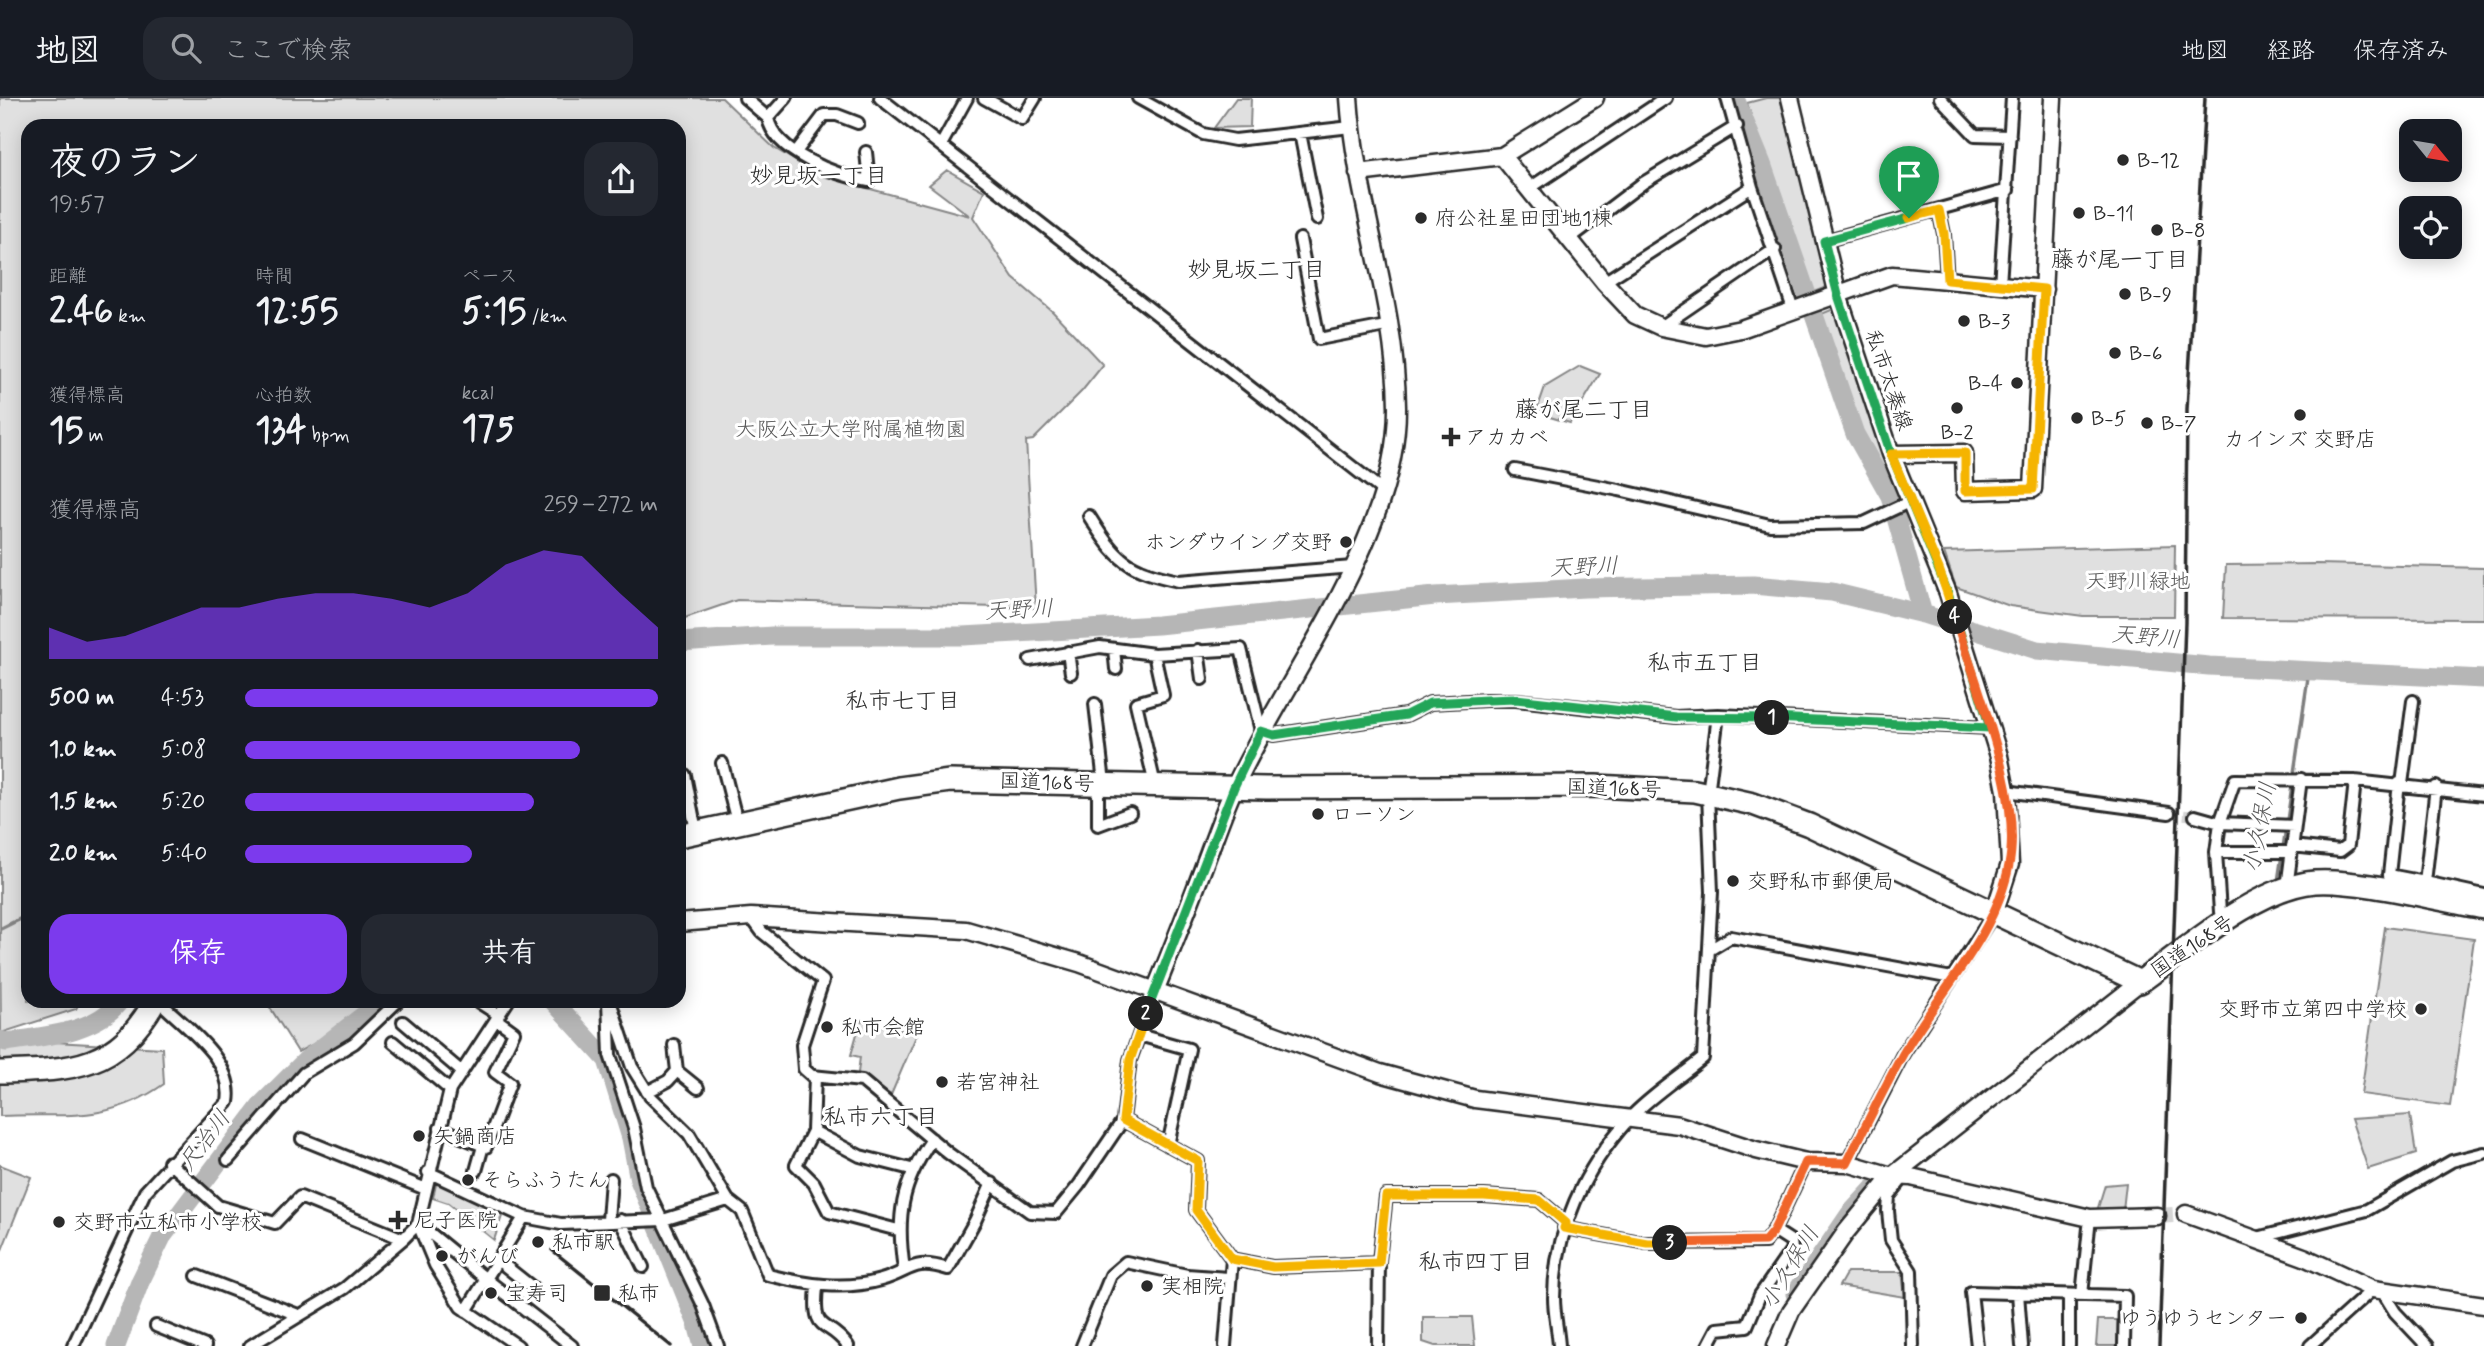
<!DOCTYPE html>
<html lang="ja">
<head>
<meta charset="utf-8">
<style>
	body { margin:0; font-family:Mynerve,"Klee One",sans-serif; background:#242831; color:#f1f3f6; height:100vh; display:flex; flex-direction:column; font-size:26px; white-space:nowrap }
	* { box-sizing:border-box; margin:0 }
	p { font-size:23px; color:#9ea1a6 }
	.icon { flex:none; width:38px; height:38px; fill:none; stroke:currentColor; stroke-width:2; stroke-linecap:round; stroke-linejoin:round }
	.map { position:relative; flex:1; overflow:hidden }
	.side { position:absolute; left:21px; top:21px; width:665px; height:889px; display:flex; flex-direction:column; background:#171b24; border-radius:21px; box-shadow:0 4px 18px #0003 }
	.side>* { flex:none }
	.needle { width:46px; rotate:120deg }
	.buttons { position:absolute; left:2399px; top:21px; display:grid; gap:14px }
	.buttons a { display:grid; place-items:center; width:63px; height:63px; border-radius:14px; background:#171b24; box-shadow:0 4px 18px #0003; font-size:35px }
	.pin { position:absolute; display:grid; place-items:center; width:60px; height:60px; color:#fff; margin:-72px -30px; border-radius:50% 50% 50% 0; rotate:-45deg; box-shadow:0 0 7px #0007 }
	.pin .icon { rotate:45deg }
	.km { position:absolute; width:35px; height:35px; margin:-18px; border-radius:50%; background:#222; color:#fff; font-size:19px; line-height:35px; text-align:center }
	.round { display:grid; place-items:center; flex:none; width:74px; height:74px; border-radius:21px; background:#242831 }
	.summary { display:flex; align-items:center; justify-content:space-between; height:119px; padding:0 28px }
	h1 { font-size:38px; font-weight:700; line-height:52px }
	.stats { display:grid; grid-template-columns:repeat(3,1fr); gap:10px; height:119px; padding:7px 28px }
	.stats div { display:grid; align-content:center }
	.stats b { font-size:35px; font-weight:700 }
	.stats small { font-size:19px; font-weight:400 }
	.stats p { font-size:19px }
	.chart { height:196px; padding:14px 28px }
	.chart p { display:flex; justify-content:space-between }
	.chart svg { width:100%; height:126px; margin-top:7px; fill:#7c3aed; opacity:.7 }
	.primary-button { display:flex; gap:14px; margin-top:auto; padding:14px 28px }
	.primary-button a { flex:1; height:80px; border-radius:21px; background:#7c3aed; color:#fff; font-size:28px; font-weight:700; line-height:80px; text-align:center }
	.primary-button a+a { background:#242831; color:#f1f3f6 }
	ul { padding:0 28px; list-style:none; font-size:23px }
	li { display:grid; grid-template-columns:112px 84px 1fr; align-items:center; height:52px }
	li i { height:18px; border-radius:9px; background:#7c3aed }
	header { display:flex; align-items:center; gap:42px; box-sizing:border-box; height:98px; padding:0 35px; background:#171b24; border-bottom:2px solid #363941 }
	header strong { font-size:33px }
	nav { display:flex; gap:38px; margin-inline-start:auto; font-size:24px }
	.search { width:490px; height:63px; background:#242831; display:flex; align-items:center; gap:18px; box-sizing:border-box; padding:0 24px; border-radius:21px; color:#9ea1a6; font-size:26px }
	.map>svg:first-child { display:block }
	.green { fill:#e0e0e0; stroke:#868686; stroke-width:2 }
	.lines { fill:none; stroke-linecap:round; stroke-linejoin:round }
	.stream { stroke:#7e7e7e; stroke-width:3.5 }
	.river { stroke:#b6b6b6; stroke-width:19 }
	.street-tunnel { stroke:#d5d5d5; stroke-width:10; stroke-dasharray:10 5; stroke-linecap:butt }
	.secondary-tunnel { stroke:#d5d5d5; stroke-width:16; stroke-dasharray:16 8; stroke-linecap:butt }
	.street-casing { stroke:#2b2b2b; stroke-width:16 }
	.secondary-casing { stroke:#2b2b2b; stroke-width:21 }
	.highway-casing { stroke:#2b2b2b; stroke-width:26 }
	.street { stroke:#fff; stroke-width:10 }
	.secondary { stroke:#fff; stroke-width:16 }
	.highway { stroke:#fff; stroke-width:21 }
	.rail { stroke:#2b2b2b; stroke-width:3.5 }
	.split-1-casing { stroke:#fff; stroke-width:14 }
	.split-2-casing { stroke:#fff; stroke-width:14 }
	.split-3-casing { stroke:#fff; stroke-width:14 }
	.split-4-casing { stroke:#fff; stroke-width:14 }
	.split-5-casing { stroke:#fff; stroke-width:14 }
	.split-1 { stroke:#22a559; stroke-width:9 }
	.split-2 { stroke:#22a559; stroke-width:9 }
	.split-3 { stroke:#f5b400; stroke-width:9 }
	.split-4 { stroke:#f0652b; stroke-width:9 }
	.split-5 { stroke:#f5b400; stroke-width:9 }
	.poi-dot { fill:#2b2b2b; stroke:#fff; stroke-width:2.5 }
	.labels { text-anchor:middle; stroke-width:6; stroke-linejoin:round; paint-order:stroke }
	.poi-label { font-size:21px; fill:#2b2b2b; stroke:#fff; text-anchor:start }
	.street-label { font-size:21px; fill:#2b2b2b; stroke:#fff }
	.park-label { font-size:21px; fill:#585858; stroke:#fff }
	.neighbourhood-label { font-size:23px; fill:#2b2b2b; stroke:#fff }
	.water-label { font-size:23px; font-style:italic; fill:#5c5c5c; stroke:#fff }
</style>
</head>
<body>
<header>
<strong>地図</strong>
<div class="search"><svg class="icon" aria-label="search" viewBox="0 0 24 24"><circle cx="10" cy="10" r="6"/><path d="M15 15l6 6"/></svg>ここで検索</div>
<nav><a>地図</a><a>経路</a><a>保存済み</a></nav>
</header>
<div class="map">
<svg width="2484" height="1248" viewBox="0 0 2484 1248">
	<rect width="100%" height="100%" fill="#fff"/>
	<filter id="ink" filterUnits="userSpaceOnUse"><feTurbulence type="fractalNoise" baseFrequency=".0143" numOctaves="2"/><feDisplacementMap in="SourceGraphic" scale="14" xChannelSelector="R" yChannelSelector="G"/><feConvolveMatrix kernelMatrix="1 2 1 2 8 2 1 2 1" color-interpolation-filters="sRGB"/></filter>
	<g filter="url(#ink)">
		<!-- green -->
		<path class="green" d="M0,0H722L774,50L819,77L970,118L929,87L947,72L984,93L973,119L1013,180L1053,214L1103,267L1082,293L1033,342L1026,343L1036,510L737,502L679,522V28H28V816L0,830Z
			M1236,0H1251L1250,29L1214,30Z
			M1766,0H1780L1829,188L1809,196L1747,5Z
			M1836,210L1898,388L1899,400L1895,402L1859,338L1819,217Z
			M1580,268L1600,276L1570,325L1550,319L1538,309L1545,289Z
			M2175,447L2174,518H2083L2010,508L1956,489L1944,454Z
			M2318,466L2484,470V521L2223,520L2226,467Z
			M28,818V903H80L76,911L1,935L0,832Z
			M2385,829L2474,841L2450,1008L2361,996Z
			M266,903H373L341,932L298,954Z
			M861,922L917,936L891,997L858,975L860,959L851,957Z
			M0,941L162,950L164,986C108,1026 64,1015 0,1018Z
			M2410,1017L2416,1056L2368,1071L2351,1021Z
			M0,1067L31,1079L0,1157Z
			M437,1082L503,1115L494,1142L448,1105L433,1100Z
			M2126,1085L2123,1112L2097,1113L2105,1087Z
			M1847,1174H1902L1905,1199L1839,1188Z
			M1423,1219H1472L1475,1248H1435L1423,1244Z
			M2098,1222H2118L2117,1248H2096Z"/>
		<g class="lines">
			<!-- stream -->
			<path class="stream" d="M2278,784L2309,573"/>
			<!-- river -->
			<path class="river" d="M1735,0L1762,66L1855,336L1890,398L1923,516
				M679,544L772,538H963L1158,527L1435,498L1585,490L1753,487L1832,494L1923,516L2037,552L2209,568L2484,581
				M553,903L607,962L631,1040L639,1082L697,1226L703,1248
				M0,942L6,944C45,938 95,935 120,903
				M1795,1196L1849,1117L1873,1091
				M116,1248L140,1184L162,1139L263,1005L306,962L382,903"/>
			<!-- street-tunnel -->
			<path class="street-tunnel" d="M2169,715L2195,718"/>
			<!-- secondary-tunnel -->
			<path class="secondary-tunnel" d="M2157,1118L2186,1116"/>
			<defs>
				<path id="street" d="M745,0L768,20L786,0
					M880,0L1383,393
					M984,0L1022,21L1035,0
					M1138,0L1203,36L1235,42L1351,29
					M1727,0L1752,89L1794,214
					M1940,0L1975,37L2010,38
					M768,20C774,54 837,78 869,83L866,54
					M1300,35L1317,121
					M941,47L967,0
					M796,54L824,17H837L858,25
					M1527,92L1666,0
					M1939,112L1944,136L1947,182
					M1300,141L1319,241L1391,227
					M1569,141L1643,85L1737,28
					M1824,143L2008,92
					M1604,184L1752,89
					M2000,187L2012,0
					M1661,229L1775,151
					M1515,372L1619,392L1770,427L1864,425L1911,403
					M1089,418C1117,463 1127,472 1179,483L1353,469
					M1114,551L1116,571
					M1198,552L1202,581
					M1068,554L1071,575
					M1154,556L1163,597L1136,605L1155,687
					M1030,562L1100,549L1154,556L1241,551L1261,633L1274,637L1406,617L1430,605L1487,602H1516L1676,619L1718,617
					M1095,606L1104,685
					M722,665L737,724
					M685,677L696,733
					M1098,685V727L1130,715
					M2399,685L2389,777L2425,784L2436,689
					M2402,686L2413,603
					M2006,693L2169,715
					M2195,718L2220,725L2235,682L2355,683L2484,697
					M2292,748L2340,753L2348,747L2355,683
					M2216,754L2220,814
					M2291,754H2216L2220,725L2295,728
					M2425,784L2484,797
					M2287,790L2301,681
					M751,819L762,834L823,883L802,947L804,971L812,978L862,983L948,1055L1030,1114L1056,1115L1079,1087L1123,1022L1130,962L1155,893
					M1711,851L1731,839L1952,880
					M477,903L499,917
					M608,903L610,957L634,1030L646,1089L703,1207L718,1248
					M611,906L632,969L650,998L689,1036L728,1102
					M403,924L462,974
					M1139,937L1189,951L1168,1047
					M393,944L450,992
					M677,973L698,990
					M815,978L813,1033L796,1067L814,1085L829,1114L898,1132
					M647,994L668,983L677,973L674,947
					M1123,1022L1198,1063L1196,1112L1232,1161L1225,1248
					M440,1030L486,1049L510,985L495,974L514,934L496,921
					M813,1033L860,1058L911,1071
					M302,1041L426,1091
					M228,1062L304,975L354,945L398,903
					M169,1064L218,1108L275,1125L300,1099L403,1141L418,1126L450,992L508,903
					M1847,1065L1903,956L1994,815
					M476,1073L483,1048
					M428,1074L524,1119L561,1126L663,1122L728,1102L742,1113L768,1177C805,1186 843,1193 881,1182C912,1173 912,1160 948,1171L975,1123L992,1085
					M1904,1079L1889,1098L1888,1113L1891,1142L1911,1173L1913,1248
					M524,1119L486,1181L572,1248
					M608,1122L611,1081
					M620,1122L643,1169
					M418,1126L435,1167L461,1209L518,1248
					M420,1127L486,1181L466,1213
					M1564,1130L1647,1145L1765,1144L1774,1132L1806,1064
					M2257,1140L2367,1112L2452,1063L2484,1055
					M1232,1161L1273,1169L1379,1165
					M499,1163L533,1190
					M904,1171C896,1119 901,1086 932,1041
					M197,1178L298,1217
					M817,1189C812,1238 826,1219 848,1248
					M2382,1193L2395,1214L2427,1248
					M2018,1195L2022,1248
					M2069,1197V1248
					M2082,1197L2090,1120
					M156,1228L205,1248
					M73,1248L145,1094L228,1004C235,962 186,930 159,903
					M250,1248L345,1190L403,1141
					M1082,1248L1111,1177L1126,1164L1187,1177L1228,1180
					M1378,1248L1379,1163L1386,1098H1484L1539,1102L1566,1125
					M1559,1248C1558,1232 1554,1216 1554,1200C1554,1134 1585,1069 1629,1021C1650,998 1679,980 1703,960L1712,794L1708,696L1718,617L1990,630
					M1708,1248L1717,1231L1747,1228L1760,1197L1792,1151L1791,1143L1774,1132
					M1977,1248L1971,1194L2125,1198L2124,1248
					M2310,1248L2373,1191"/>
				<path id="secondary" d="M1790,0L1838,197L1891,356L1948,495L1999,658L2006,693L2010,766L1994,815
					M1502,58L1604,184L1635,217L1661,229L1706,238L1741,231L1892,177L2044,191
					M1358,75L1502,58L1595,0
					M1891,356L1964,355L1965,393L2033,391L2053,0
					M679,825L751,819L966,832L1079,865L1380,975L1475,1001L1679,1027L1756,1052L1806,1064L1847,1065L1892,1078L1911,1079L2090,1120L2157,1118
					M1155,893C1172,851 1189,808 1205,765C1215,739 1224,711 1236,686C1289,573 1398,437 1397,309C1396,203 1356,105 1349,0
					M2186,1116L2304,1159L2373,1191L2484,1207
					M1776,1248L1791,1213L1846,1134L1892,1078L2140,884"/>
				<path id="highway" d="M679,738L899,690L950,683L1266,690L1596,688L1695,693L1753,706L1809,727L2140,884C2187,851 2256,789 2315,784C2360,781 2437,802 2484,810
					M0,974C72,972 116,972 155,903"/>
			</defs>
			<!-- street casing -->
			<use href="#street" class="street-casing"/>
			<!-- secondary casing -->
			<use href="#secondary" class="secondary-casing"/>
			<!-- highway casing -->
			<use href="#highway" class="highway-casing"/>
			<!-- street -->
			<use href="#street" class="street"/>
			<!-- secondary -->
			<use href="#secondary" class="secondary"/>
			<!-- highway -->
			<use href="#highway" class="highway"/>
			<!-- rail -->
			<path class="rail" d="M552,1152L671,1248
				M2159,1248L2185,524L2187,311L2205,0"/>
		</g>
	</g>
	<g class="lines" filter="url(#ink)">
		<defs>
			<path id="split-1" d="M1772,620L1990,630L1948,495L1891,356L1838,197L1824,143L1909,120"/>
			<path id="split-2" d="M1146,916L1234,689L1261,633L1274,637L1406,617L1430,605L1487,602L1516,601L1676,619L1772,620"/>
			<path id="split-3" d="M1146,916L1130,962L1123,1022L1198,1063L1196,1112L1232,1161L1273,1169L1379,1165L1386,1098H1484L1539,1102L1566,1125L1564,1130L1647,1145H1670"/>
			<path id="split-4" d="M1670,1145L1765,1143L1774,1132L1806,1064L1847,1065C1865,1029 1883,992 1903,956C1938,895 1996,838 2009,767C2023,698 1975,587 1955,519"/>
			<path id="split-5" d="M1909,120L1939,112L1944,136L1947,182L2044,191L2033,391L1965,393V355L1891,356L1939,471L1955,519"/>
		</defs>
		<!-- split-1 casing -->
		<use href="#split-1" class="split-1-casing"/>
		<!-- split-2 casing -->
		<use href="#split-2" class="split-2-casing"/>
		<!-- split-3 casing -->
		<use href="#split-3" class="split-3-casing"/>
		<!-- split-4 casing -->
		<use href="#split-4" class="split-4-casing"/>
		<!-- split-5 casing -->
		<use href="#split-5" class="split-5-casing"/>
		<!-- split-1 -->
		<use href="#split-1" class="split-1"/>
		<!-- split-2 -->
		<use href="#split-2" class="split-2"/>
		<!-- split-3 -->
		<use href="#split-3" class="split-3"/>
		<!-- split-4 -->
		<use href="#split-4" class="split-4"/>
		<!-- split-5 -->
		<use href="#split-5" class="split-5"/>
	</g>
	<!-- markers -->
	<g class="poi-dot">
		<circle cx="2123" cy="62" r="7"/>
		<circle cx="2079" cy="115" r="7"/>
		<circle cx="1421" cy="120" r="7"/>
		<circle cx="2157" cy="132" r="7"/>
		<circle cx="2125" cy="196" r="7"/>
		<circle cx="1964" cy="223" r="7"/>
		<circle cx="2115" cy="255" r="7"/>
		<circle cx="2017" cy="285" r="7"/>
		<circle cx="1957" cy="310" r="7"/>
		<circle cx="2300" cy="317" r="7"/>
		<circle cx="2077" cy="320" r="7"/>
		<circle cx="2147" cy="325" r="7"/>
		<path d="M1447.5 328.5h7v7h7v7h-7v7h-7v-7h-7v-7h7z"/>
		<circle cx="1346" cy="444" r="7"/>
		<circle cx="1318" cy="716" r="7"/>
		<circle cx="1733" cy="783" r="7"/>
		<circle cx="2421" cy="911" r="7"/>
		<circle cx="827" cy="929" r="7"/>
		<circle cx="942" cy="984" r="7"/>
		<circle cx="419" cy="1038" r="7"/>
		<circle cx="468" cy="1082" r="7"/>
		<path d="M394.5 1111.5h7v7h7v7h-7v7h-7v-7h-7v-7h7z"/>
		<circle cx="59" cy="1124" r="7"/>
		<circle cx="538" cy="1144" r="7"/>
		<circle cx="442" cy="1158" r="7"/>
		<circle cx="1147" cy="1188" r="7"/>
		<circle cx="491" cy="1195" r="7"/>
		<rect x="593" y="1186" width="18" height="18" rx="3.5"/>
		<circle cx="2301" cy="1220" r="7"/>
	</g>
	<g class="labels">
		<!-- poi labels -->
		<g class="poi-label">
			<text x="2137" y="69">B-12</text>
			<text x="2093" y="122">B-11</text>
			<text x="1435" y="127">府公社星田団地1棟</text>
			<text x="2171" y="139">B-8</text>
			<text x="2139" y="203">B-9</text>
			<text x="1978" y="230">B-3</text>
			<text x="2129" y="262">B-6</text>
			<text x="2003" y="292" text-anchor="end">B-4</text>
			<text x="2091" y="327">B-5</text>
			<text x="2161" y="332">B-7</text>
			<text x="1957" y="341" text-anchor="middle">B-2</text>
			<text x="1465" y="346">アカカベ</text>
			<text x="2300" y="348" text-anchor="middle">カインズ 交野店</text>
			<text x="1332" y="451" text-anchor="end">ホンダウイング交野</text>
			<text x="1332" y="723">ローソン</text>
			<text x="1747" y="790">交野私市郵便局</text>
			<text x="2407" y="918" text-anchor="end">交野市立第四中学校</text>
			<text x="841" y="936">私市会館</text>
			<text x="956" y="991">若宮神社</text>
			<text x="433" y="1045">矢鍋商店</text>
			<text x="482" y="1089">そらふうたん</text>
			<text x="414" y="1129">尼子医院</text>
			<text x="73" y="1131">交野市立私市小学校</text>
			<text x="552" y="1151">私市駅</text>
			<text x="456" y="1165">がんび</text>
			<text x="1161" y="1195">実相院</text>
			<text x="505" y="1202">宝寿司</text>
			<text x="618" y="1202">私市</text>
			<text x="2287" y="1227" text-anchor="end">ゆうゆうセンター</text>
		</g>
		<!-- street labels -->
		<g class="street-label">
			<text transform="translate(1889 282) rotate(71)" y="7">私市太秦線</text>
			<text transform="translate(1047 684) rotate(2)" y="7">国道168号</text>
			<text transform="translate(1614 690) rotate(2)" y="7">国道168号</text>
			<text transform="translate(2192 848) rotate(-34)" y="7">国道168号</text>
		</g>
		<!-- park labels -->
		<g class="park-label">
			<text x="851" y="338">大阪公立大学附属植物園</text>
			<text x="2138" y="490">天野川緑地</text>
		</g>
		<!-- neighbourhood labels -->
		<g class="neighbourhood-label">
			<text x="819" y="85">妙見坂一丁目</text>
			<text x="2120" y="169">藤が尾一丁目</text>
			<text x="1257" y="179">妙見坂二丁目</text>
			<text x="1584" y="319">藤が尾二丁目</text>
			<text x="1705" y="572">私市五丁目</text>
			<text x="903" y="610">私市七丁目</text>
			<text x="881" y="1026">私市六丁目</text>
			<text x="1476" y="1171">私市四丁目</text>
		</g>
		<!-- water labels -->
		<g class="water-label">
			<text transform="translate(1584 468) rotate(-2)" y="8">天野川</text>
			<text transform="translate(1019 511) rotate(-3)" y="8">天野川</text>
			<text transform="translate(2146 538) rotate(5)" y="8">天野川</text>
			<text transform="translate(2259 729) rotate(-79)" y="8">小久保川</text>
			<text transform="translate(204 1042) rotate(-53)" y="8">尺治川</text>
			<text transform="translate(1789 1169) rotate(-59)" y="8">小久保川</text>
		</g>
	</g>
</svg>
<div class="buttons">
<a><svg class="needle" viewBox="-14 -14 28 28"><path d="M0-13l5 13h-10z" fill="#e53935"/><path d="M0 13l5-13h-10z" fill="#9ea1a6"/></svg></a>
<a><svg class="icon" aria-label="locate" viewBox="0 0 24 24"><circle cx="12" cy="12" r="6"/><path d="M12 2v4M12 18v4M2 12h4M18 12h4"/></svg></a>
</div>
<div class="pin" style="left:1909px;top:120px;background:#1e9e55"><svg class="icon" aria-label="arrive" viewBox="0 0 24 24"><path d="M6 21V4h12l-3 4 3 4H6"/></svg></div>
<b class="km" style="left:1772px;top:620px">1</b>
<b class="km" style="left:1146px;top:916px">2</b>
<b class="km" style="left:1670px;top:1145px">3</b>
<b class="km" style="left:1955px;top:519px">4</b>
<section class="side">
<div class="summary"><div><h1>夜のラン</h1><p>19:57</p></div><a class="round"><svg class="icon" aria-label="share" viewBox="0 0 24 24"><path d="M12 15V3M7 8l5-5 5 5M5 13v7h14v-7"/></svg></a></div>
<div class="stats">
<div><p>距離</p><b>2.46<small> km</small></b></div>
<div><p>時間</p><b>12:55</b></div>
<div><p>ペース</p><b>5:15<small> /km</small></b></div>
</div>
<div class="stats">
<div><p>獲得標高</p><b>15<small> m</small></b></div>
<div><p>心拍数</p><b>134<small> bpm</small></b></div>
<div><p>kcal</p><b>175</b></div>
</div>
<div class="chart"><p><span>獲得標高</span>259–272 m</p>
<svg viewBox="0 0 160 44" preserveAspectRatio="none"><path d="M0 44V33L10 38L20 36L30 31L40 26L50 26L60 23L70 21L80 21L90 23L100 26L110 21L120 11L130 6L140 8L150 21L160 33V44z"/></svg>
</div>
<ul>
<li><b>500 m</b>4:53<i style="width:100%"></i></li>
<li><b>1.0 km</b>5:08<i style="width:81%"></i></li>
<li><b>1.5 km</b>5:20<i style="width:70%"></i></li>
<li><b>2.0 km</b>5:40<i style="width:55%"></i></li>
</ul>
<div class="primary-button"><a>保存</a><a>共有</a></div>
</section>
</div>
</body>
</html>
